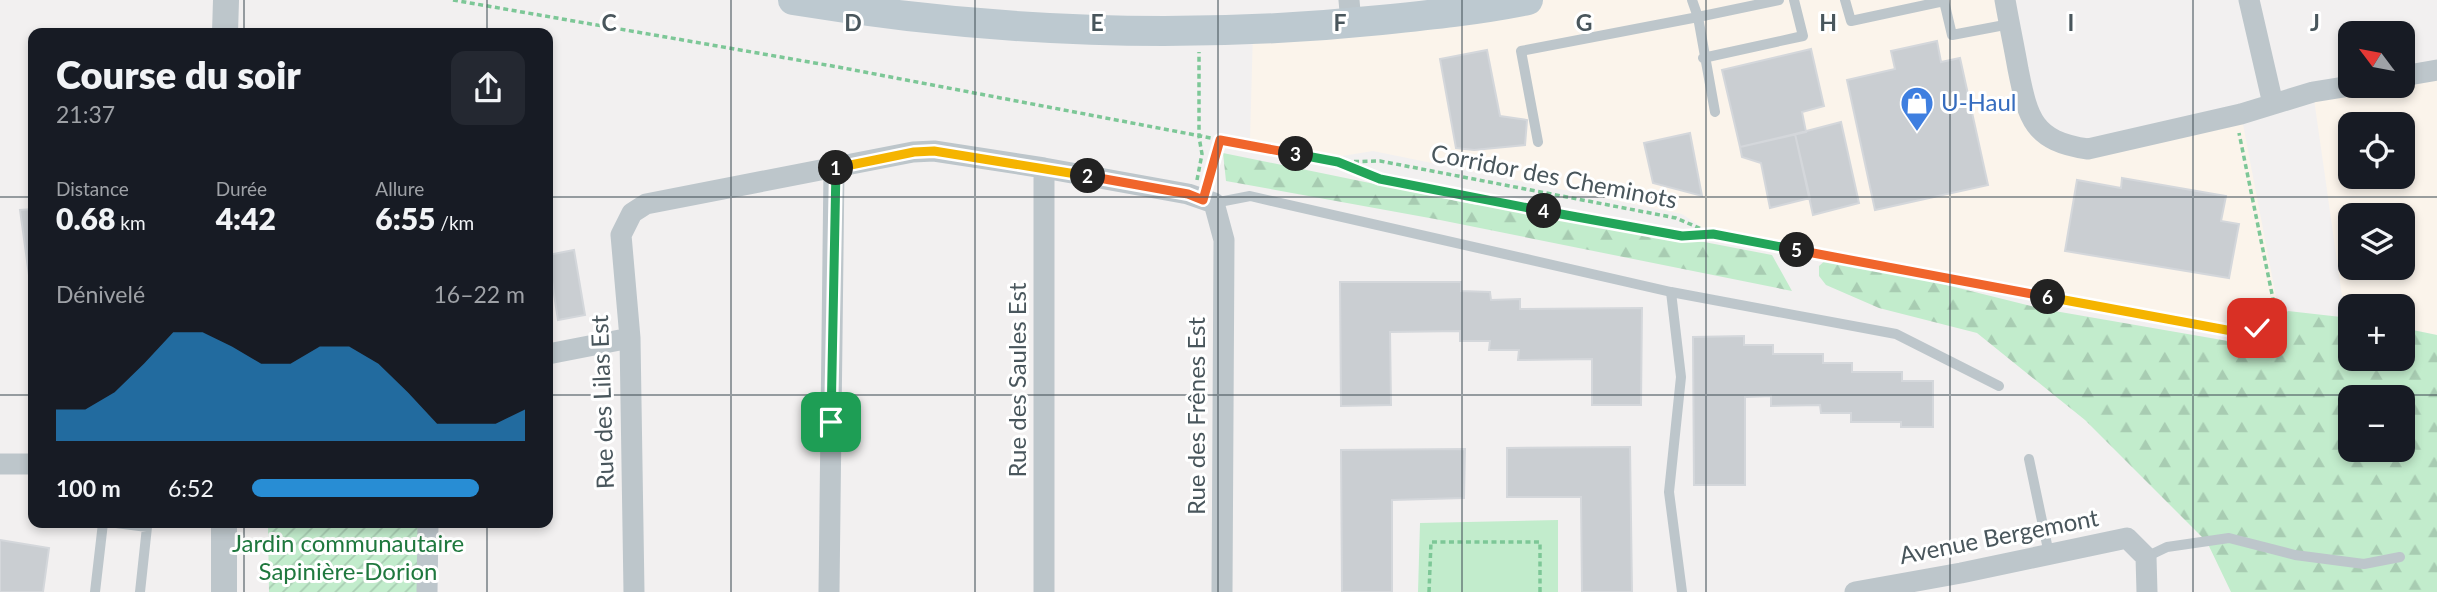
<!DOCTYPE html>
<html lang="fr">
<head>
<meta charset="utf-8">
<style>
	body { margin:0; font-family:Lato,sans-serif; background:#242831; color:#f1f3f6; height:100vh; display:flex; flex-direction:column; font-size:26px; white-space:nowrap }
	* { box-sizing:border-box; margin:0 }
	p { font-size:23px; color:#9ea1a6 }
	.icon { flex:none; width:38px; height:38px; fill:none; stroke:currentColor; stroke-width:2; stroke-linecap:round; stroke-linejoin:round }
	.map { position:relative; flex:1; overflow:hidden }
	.side { position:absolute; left:28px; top:28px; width:525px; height:500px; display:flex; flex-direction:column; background:#171b24; border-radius:14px; box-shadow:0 4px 10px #0003 }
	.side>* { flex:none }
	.needle { width:46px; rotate:302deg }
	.buttons { position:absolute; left:2338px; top:21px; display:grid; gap:14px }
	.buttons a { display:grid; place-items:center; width:77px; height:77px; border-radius:14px; background:#171b24; box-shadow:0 4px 10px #0003; font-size:35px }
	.pin { position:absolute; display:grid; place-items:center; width:60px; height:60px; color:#fff; margin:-30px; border-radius:14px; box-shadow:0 4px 10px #0006 }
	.km { position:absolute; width:35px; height:35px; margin:-18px; border-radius:50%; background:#222; color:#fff; font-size:19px; line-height:35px; text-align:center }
	.round { display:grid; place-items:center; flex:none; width:74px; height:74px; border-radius:14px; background:#242831 }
	.summary { display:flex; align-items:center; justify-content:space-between; height:119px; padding:0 28px }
	h1 { font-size:38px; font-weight:800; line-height:52px }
	.figures { display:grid; grid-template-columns:repeat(3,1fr); gap:10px; height:119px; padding:7px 28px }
	.figures div { display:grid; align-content:center }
	.figures b { font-size:30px; font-weight:800 }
	.figures small { font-size:19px; font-weight:400 }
	.figures p { font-size:19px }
	.chart { height:196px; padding:14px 28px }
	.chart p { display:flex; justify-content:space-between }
	.chart svg { width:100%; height:126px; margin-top:7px; fill:#288dd4; opacity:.7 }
	ul { padding:0 28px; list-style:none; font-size:23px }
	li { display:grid; grid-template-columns:112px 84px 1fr; align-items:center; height:52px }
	li i { height:18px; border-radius:9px; background:#288dd4 }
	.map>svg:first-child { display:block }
	.commercial { fill:#fbf4eb; fill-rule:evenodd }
	.forest { fill:url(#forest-firs); fill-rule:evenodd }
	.park { fill:#c2eccc }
	.garden { fill:url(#garden-furrows) }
	.building { fill:#caced2; stroke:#d4d7db; stroke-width:2 }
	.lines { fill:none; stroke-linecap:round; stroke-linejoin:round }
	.path { stroke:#7dc797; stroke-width:3.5; stroke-dasharray:5 3.5; stroke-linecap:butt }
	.service { stroke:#bdc6cb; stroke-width:10 }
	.minor { stroke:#bdc6cb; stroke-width:21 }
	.tertiary { stroke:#bdc6cb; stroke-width:26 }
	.secondary { stroke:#bdc9d0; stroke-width:30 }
	.split-1-casing { stroke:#fff; stroke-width:14 }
	.split-2-casing { stroke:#fff; stroke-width:14 }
	.split-3-casing { stroke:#fff; stroke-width:14 }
	.split-4-casing { stroke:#fff; stroke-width:14 }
	.split-5-casing { stroke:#fff; stroke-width:14 }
	.split-6-casing { stroke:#fff; stroke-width:14 }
	.split-7-casing { stroke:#fff; stroke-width:14 }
	.split-1 { stroke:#22a559; stroke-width:9 }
	.split-2 { stroke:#f5b400; stroke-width:9 }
	.split-3 { stroke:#f0652b; stroke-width:9 }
	.split-4 { stroke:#22a559; stroke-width:9 }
	.split-5 { stroke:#22a559; stroke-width:9 }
	.split-6 { stroke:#f0652b; stroke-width:9 }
	.split-7 { stroke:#f5b400; stroke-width:9 }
	.grid { fill:none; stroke:#49565c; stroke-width:2; stroke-opacity:0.55 }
	.labels { text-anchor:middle; stroke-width:6; stroke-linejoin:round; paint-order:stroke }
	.shop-label { font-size:24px; fill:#366cbe; stroke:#fff; text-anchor:start }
	.street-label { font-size:24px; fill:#49565c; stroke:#fff }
	.park-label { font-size:24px; fill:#1f783e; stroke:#fff }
	.grid-label { font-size:23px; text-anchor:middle; font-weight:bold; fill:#49565c; stroke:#fff; stroke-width:6; stroke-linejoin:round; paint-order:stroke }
</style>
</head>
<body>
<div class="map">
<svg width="2437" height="592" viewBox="0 0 2437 592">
	<defs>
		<pattern id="forest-firs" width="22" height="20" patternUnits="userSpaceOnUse" patternTransform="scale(1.75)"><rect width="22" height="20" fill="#c2eccc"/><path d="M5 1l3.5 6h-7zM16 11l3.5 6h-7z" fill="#a8ccb2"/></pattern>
		<pattern id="garden-furrows" width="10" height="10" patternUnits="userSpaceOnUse" patternTransform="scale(1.75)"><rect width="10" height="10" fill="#c2eccc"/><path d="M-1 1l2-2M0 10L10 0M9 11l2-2" fill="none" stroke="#a8ccb2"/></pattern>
	</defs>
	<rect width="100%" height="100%" fill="#f2f0f0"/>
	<!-- commercial -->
	<path class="commercial" d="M1528,0H2005L2026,106L2067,146L2241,114L2276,297L2269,310L2258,324L2244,327L1703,228L1682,214L1373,151L1336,157L1250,141L1253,30Z
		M2437,70V335L2403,328V306H2350V318L2345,317L2313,92L2350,86H2403ZM2350,124H2403V177H2350ZM2350,215H2403V268H2350Z"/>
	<!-- forest -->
	<path class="forest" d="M1223,153L1477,205L1495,202L1772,255L1792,291L1435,219L1226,181Z
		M1827,259L1898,273L2043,309L2251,345L2288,311L2350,318V359H2403V328L2437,335V592H2231L2207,542L2085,420L1977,333L1879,308L1826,285L1819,276V266ZM2350,397H2403V450H2350Z"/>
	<!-- park -->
	<path class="park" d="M1558,520V592H1418L1420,523Z"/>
	<!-- garden -->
	<path class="garden" d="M268,523H428L427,592H269Z"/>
	<!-- building -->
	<path class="building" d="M1937,41L1941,62L1960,58L1988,185L1875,210L1847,80L1895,69L1891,51Z
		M1811,49L1824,106L1802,112L1806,132L1740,147L1722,70Z
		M1487,50L1500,116L1527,120L1525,145L1474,150L1456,148L1440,59Z
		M1841,122L1859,203L1813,215L1795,134Z
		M1690,133L1702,196L1653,183L1644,143Z
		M1795,134L1810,198L1770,208L1761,163L1742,157L1740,147Z
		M2122,178L2226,196L2221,221L2239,224L2229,278L2065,251L2077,180L2121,188Z
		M33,209V304L20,210Z
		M574,250L585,315L558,320L548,255Z
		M1340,282H1461V291L1490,292L1491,300L1520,299V309L1642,308L1641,405H1592V359L1518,360L1519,350H1489L1490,341H1460V331L1390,332L1391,405L1341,406Z
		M1744,336V345H1773V354H1823V363H1852V372H1902V381H1933V427H1901V422H1851V413H1821L1820,405L1771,406V396L1745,397V485H1694L1693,337Z
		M1630,447L1632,592H1582L1581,497H1507V448Z
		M1465,449L1464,498L1392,500V592H1342L1341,450Z
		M0,540L49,548L43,592H0Z"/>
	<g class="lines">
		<!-- path -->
		<path class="path" d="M453,0L838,67L1337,162L1380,179L1423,188L1682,236L1711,235
			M1337,162L1380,161L1676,218L1713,234L2244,332C2263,328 2270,318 2273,299L2239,133
			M1197,180L1202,154L1199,137V52
			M1208,184L1220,141
			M1429,592L1431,542H1540V592"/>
		<!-- service -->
		<path class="service" d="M1845,0L1851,21L1944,1L1952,35L2010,24
			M1703,58L1803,36L1794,0
			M1715,112L1698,17L1779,0
			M1538,142L1521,51L1698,17L1692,0
			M1214,203L1250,196L1671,292L1896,334L1999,386
			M1671,292L1681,377L1669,492L1682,592
			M2029,459L2049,554
			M116,523L147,527L140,592
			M2146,557L2167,547L2229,538L2295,555L2364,564L2400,557
			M95,592L103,523"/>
		<!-- minor -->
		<path class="minor" d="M1349,0L1351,23
			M2005,0C2009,23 2014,46 2018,69C2028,119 2033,141 2088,149L2241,114L2313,92L2350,86
			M2249,0L2273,104
			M2403,76L2437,70
			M1044,168V592
			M548,354L630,338
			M0,464H33
			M427,592L428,523
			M634,592L630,338L621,235L632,213L646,204L913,152L934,151L1044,168L1188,194L1214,203L1224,240L1222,592
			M829,592L834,168
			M1855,592L1961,573L2127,538L2146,557L2147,592"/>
		<!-- tertiary -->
		<path class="tertiary" d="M225,33L226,0
			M224,523V592"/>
		<!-- secondary -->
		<path class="secondary" d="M793,0C987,32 1186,40 1381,20C1430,15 1479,10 1528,0"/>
	</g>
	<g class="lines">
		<defs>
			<path id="split-1" d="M831,422L836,168"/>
			<path id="split-2" d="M836,168L914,152L934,151L1088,176"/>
			<path id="split-3" d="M1088,176L1188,194L1203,200L1220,140L1296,154"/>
			<path id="split-4" d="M1296,154L1338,162L1380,179L1544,211"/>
			<path id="split-5" d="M1544,211L1682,236L1713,234L1797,250"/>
			<path id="split-6" d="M1797,250L2048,297"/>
			<path id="split-7" d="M2048,297L2232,331L2246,332L2257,328"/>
		</defs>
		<!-- split-1 casing -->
		<use href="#split-1" class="split-1-casing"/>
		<!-- split-2 casing -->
		<use href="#split-2" class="split-2-casing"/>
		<!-- split-3 casing -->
		<use href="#split-3" class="split-3-casing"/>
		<!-- split-4 casing -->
		<use href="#split-4" class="split-4-casing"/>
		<!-- split-5 casing -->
		<use href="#split-5" class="split-5-casing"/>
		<!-- split-6 casing -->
		<use href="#split-6" class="split-6-casing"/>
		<!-- split-7 casing -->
		<use href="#split-7" class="split-7-casing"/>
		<!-- split-1 -->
		<use href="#split-1" class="split-1"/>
		<!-- split-2 -->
		<use href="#split-2" class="split-2"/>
		<!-- split-3 -->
		<use href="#split-3" class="split-3"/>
		<!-- split-4 -->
		<use href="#split-4" class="split-4"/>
		<!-- split-5 -->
		<use href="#split-5" class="split-5"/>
		<!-- split-6 -->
		<use href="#split-6" class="split-6"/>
		<!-- split-7 -->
		<use href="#split-7" class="split-7"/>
	</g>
	<!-- grid -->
	<path class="grid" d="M244,0V33M487,0V33M731,0V592M975,0V592M1218,0V592M1462,0V592M1706,0V592M1950,0V592M2193,0V592M0,197H33M548,197H2437M0,395H33M548,395H2437M244,523V592M487,523V592"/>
	<!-- icons -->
	<defs>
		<symbol id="shop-pin" viewBox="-11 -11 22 30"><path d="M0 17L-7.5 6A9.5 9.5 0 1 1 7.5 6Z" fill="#3f7fe0" stroke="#fff"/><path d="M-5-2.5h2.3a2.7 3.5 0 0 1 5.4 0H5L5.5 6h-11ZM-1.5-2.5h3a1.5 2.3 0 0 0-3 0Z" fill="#fff"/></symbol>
	</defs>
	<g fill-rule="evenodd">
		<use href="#shop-pin" x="1898" y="84" width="38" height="52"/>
	</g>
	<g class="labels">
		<!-- shop labels -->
		<g class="shop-label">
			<text x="1941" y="111">U-Haul</text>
		</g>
		<!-- street labels -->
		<g class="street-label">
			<text transform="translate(1554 177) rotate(11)" y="8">Corridor des Cheminots</text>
			<text transform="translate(1018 380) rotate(-90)" y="8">Rue des Saules Est</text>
			<text transform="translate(603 402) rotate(-92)" y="8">Rue des Lilas Est</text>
			<text transform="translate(1197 416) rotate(-90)" y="8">Rue des Frênes Est</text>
			<text transform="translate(1999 537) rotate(-11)" y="8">Avenue Bergemont</text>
		</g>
		<!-- park labels -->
		<g class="park-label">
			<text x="348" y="552">Jardin communautaire<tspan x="348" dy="28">Sapinière-Dorion</tspan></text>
		</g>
	</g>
	<g class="grid-label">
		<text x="609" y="31">C</text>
		<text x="853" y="31">D</text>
		<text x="1097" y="31">E</text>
		<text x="1340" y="31">F</text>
		<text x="1584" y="31">G</text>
		<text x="1828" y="31">H</text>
		<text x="2071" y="31">I</text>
		<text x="2315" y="31">J</text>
	</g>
</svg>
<div class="buttons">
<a><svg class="needle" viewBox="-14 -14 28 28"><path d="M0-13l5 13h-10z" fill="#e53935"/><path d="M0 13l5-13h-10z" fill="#9ea1a6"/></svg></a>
<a><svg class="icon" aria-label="locate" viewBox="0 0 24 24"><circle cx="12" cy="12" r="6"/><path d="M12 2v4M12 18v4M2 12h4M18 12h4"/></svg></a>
<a><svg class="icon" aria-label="layers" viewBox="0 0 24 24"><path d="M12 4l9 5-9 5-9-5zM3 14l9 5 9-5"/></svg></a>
<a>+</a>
<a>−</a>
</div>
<div class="pin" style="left:831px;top:422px;background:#1e9e55"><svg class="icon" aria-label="arrive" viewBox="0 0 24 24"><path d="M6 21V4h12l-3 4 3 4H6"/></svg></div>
<div class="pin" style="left:2257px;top:328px;background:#d93025"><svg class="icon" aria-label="check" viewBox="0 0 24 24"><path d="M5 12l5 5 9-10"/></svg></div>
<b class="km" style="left:836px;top:168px">1</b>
<b class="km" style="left:1088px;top:176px">2</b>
<b class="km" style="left:1296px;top:154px">3</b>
<b class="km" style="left:1544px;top:211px">4</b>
<b class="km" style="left:1797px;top:250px">5</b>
<b class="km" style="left:2048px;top:297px">6</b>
<section class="side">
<div class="summary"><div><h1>Course du soir</h1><p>21:37</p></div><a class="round"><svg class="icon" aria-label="share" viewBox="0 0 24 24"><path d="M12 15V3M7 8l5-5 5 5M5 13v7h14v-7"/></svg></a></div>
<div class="figures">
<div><p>Distance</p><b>0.68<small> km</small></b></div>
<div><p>Durée</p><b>4:42</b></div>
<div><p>Allure</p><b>6:55<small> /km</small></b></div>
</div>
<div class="chart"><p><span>Dénivelé</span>16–22 m</p>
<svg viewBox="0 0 160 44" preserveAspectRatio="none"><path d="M0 44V33L10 33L20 27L30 17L40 6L50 6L60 11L70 17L80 17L90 11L100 11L110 17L120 27L130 38L140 38L150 38L160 33V44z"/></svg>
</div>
<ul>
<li><b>100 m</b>6:52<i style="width:83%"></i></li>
</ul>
</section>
</div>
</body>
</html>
